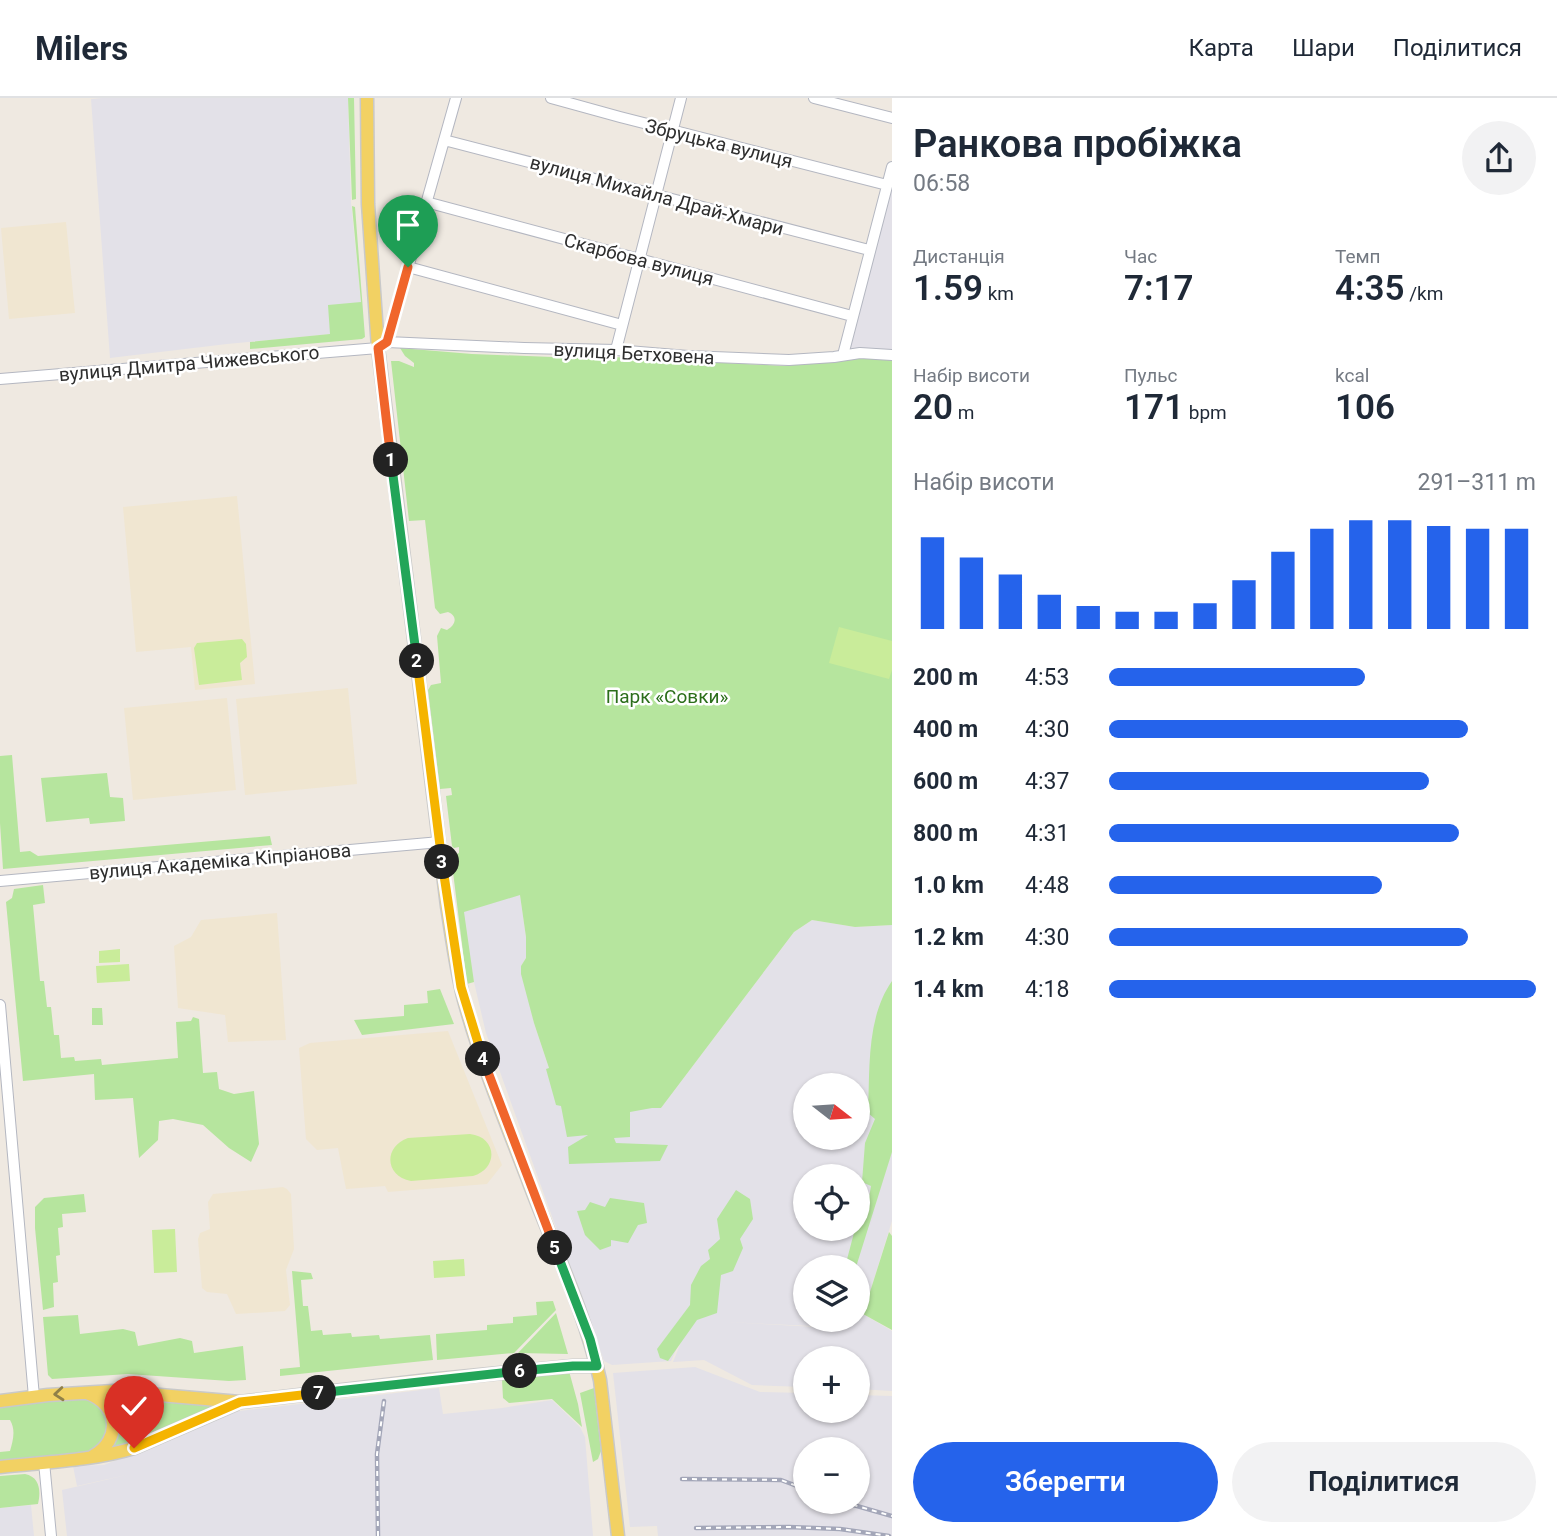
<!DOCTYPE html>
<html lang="uk">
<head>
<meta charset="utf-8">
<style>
	body { margin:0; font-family:Roboto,sans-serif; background:#f2f2f3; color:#1f2937; height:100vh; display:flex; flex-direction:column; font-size:26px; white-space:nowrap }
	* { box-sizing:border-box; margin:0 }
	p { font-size:23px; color:#747a83 }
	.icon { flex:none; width:38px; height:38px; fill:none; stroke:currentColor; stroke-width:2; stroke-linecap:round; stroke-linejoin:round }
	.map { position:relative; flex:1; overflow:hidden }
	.side { display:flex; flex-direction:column; background:#fff; width:665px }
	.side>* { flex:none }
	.needle { width:46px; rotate:107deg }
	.fabs { position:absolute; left:793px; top:975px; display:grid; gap:14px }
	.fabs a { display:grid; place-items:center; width:77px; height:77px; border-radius:50%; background:#fff; box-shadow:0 2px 5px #0004; font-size:35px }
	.pin { position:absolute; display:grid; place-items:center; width:60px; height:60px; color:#fff; margin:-72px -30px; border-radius:50% 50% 50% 0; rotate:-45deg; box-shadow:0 0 7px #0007 }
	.pin .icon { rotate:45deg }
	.km { position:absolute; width:35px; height:35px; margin:-18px; border-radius:50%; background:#222; color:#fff; font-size:19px; line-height:35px; text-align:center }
	.round { display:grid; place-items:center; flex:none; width:74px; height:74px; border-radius:37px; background:#f2f2f3 }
	.headline { display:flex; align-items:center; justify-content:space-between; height:119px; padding:0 21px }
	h1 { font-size:38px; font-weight:600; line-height:52px }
	.metrics { display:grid; grid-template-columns:repeat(3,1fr); gap:10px; height:119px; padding:7px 21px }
	.metrics div { display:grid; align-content:center }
	.metrics b { font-size:35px; font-weight:600 }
	.metrics small { font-size:19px; font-weight:400 }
	.metrics p { font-size:19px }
	.chart { height:196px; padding:14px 21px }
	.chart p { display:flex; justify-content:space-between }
	.chart svg { width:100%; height:126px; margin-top:7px; stroke:#2563eb; stroke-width:6 }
	.primary-button { display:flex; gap:14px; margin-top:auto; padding:14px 21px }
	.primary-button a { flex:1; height:80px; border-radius:42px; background:#2563eb; color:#fff; font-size:28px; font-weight:600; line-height:80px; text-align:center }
	.primary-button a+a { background:#f2f2f3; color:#1f2937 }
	ul { padding:0 21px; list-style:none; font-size:23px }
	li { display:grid; grid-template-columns:112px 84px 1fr; align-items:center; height:52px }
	li i { height:18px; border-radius:9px; background:#2563eb }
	header { display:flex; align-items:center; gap:42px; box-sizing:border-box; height:98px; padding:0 35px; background:#fff; border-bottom:2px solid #e0e1e3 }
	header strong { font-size:33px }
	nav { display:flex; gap:38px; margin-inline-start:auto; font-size:24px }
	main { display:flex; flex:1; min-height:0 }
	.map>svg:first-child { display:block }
	.industrial { fill:#e3e1e8; fill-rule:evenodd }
	.education { fill:#f0e6d1 }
	.green { fill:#b6e59e }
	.pitch { fill:#c9ec9a }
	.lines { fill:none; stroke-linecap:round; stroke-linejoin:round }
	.minor-casing { stroke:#b4b7c1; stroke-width:12 }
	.major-casing { stroke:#c9c9c9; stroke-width:15 }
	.minor { stroke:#fff; stroke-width:10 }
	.major { stroke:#f2d163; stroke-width:12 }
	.rail-casing { stroke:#a3a6b8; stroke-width:4.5 }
	.rail { stroke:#fff; stroke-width:2; stroke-dasharray:5; stroke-linecap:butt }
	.oneway { stroke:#908048 }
	.split-1-casing { stroke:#fff; stroke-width:14 }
	.split-2-casing { stroke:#fff; stroke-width:14 }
	.split-3-casing { stroke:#fff; stroke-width:14 }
	.split-4-casing { stroke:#fff; stroke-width:14 }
	.split-5-casing { stroke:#fff; stroke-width:14 }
	.split-6-casing { stroke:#fff; stroke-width:14 }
	.split-7-casing { stroke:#fff; stroke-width:14 }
	.split-8-casing { stroke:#fff; stroke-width:14 }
	.split-1 { stroke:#f0652b; stroke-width:9 }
	.split-2 { stroke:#22a559; stroke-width:9 }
	.split-3 { stroke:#f5b400; stroke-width:9 }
	.split-4 { stroke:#f5b400; stroke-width:9 }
	.split-5 { stroke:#f0652b; stroke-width:9 }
	.split-6 { stroke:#22a559; stroke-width:9 }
	.split-7 { stroke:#22a559; stroke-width:9 }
	.split-8 { stroke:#f5b400; stroke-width:9 }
	.labels { text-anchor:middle; stroke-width:5; stroke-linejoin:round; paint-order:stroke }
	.street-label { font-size:19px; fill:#2e2e2e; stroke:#fff }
	.park-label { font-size:19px; fill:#2c6e1b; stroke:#fff }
</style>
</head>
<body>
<header>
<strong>Milers</strong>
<nav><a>Карта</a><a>Шари</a><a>Поділитися</a></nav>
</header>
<main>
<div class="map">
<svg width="892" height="1438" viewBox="0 0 892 1438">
	<rect width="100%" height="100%" fill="#efe9e1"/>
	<!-- industrial -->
	<path class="industrial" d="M102,0H348L351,105L361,204L331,236L227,246L110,260L91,1Z
		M892,69V257H843Z
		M520,796L526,839V860L521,868L534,925L549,970L661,1010L794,834L812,822L855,829L892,827V1046L853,1169H805V1222H837L835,1229L726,1224L835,1230L839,1222H858V1169H855L892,1053V1123L863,1216L892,1233V1293L858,1291V1260H805V1289L752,1287L704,1262L673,1264L687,1229L671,1263L612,1267L604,1263L486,935L474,884L463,814ZM805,987H858V1040H805ZM805,1078H858V1130H805Z
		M695,1269L760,1294L805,1295V1312H858V1297L892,1298V1438H658L657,1428L630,1429L613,1275ZM805,1351H858V1404H805Z
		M439,1290L443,1316L502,1310L552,1302L580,1329L585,1339L593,1438H67L62,1392L131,1376L77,1388L73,1368L104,1367L239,1313Z
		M31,1407L34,1438H0V1410Z"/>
	<!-- education -->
	<path class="education" d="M66,124L75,215L9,221L1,130Z
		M237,398L255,586L195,592L191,549L136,554L123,409Z
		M348,590L357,686L245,697L236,601Z
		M227,600L236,692L133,702L124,610Z
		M277,815L286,942L228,944L225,917L178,910L174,848L191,839L201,822Z
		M448,933L502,1067L487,1086L388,1094L385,1088L346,1091L338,1050L317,1052L306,1041L299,950L310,945Z
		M283,1089L287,1091L291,1096L294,1151L286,1172L290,1207L285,1213L236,1216L227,1196L207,1194L202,1190L198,1141L200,1135L210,1131L208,1104L213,1096Z"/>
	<!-- green -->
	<path class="green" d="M348,0H354L356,101L352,102Z
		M352,108L355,109L365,239L362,241L250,251V244L330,236L328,207L361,204Z
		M400,250L472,256L578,260L595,258L785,268L852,259L892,261V827L855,829L812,822L794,834L661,1010H652L630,1014V1039L614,1040L616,1045L668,1047L660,1063L569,1066L568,1049L588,1037L567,1039L561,1008L556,1007L546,971L549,970L534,925L521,876V868L526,860V839L520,797L464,814L474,884L467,886L451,758L459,755V749L454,750L452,748L446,698L452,697L451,690L440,691L428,592L431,587L441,585L437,538L441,530L447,532C456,527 458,518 448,514L440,516L435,510L425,422L409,423L391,263H399L414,269V265L405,258Z
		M12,657L20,754L30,753L38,758L270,738L272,747L3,771L0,725V658Z
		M107,675L110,699L123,700L125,723L90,726L89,720L46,724L41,680Z
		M43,787L45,805L33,807L40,883H44L47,909H51L54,937H59L61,960L74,959L75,963L101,961L102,967L178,960L176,924L191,923L193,919L199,921L203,975L217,974L219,991L234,996L254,993L259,1046L251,1064L229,1050L203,1027L173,1021L159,1023L158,1042L139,1060L133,1000L95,1002L94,976L23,983L6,804L12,800L14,791Z
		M892,883V1054L856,1169H845L855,1131L858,1130V1123L869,1100L871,1088L862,1084L865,1045L875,1021L868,1015C870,972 866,920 892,883Z
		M440,891L454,926L362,937L354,922L404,918V907L428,905L427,893Z
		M92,910H102L103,927H92Z
		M736,1092L750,1101L753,1121L740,1141L743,1150L733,1173L721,1177L717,1215L697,1222L668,1263L660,1260L657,1251L690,1207L691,1187L701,1168L710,1161L708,1152L720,1141L717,1121Z
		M84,1096L86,1114L62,1116L63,1129L58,1130L60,1157L56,1158L58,1184L53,1185L54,1209L43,1212L35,1130V1109L44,1100Z
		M610,1100L644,1105L647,1125L638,1127L628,1145L611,1142V1148L600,1152L585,1137L577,1113L585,1112L590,1104L605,1109Z
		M889,1134L892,1138V1232L863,1216Z
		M292,1173L311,1175L313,1181L301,1182L303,1208H308L311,1233L322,1232L323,1237L351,1235L352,1239L379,1237L380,1241L430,1237L433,1262L280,1278V1271L300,1269Z
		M553,1203L556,1212L514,1255L437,1262L436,1236L487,1232V1227L513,1225V1219L537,1217L536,1204Z
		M556,1215L568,1256L518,1255Z
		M78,1217L80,1236L123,1231L135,1234L138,1248L180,1240L192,1243L194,1255L243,1248L246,1282L229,1283L128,1276L52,1281L48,1277L43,1219Z
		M569,1273L578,1306L582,1329L552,1301L509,1305L503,1300L502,1282Z
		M594,1290L601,1353L598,1361L593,1364L580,1295Z
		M84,1297L102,1308L110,1331L97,1354L0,1365V1354L10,1353C13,1343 16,1332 10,1322H0V1307Z
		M111,1298L211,1307L212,1311L122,1348L115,1347C116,1339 119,1331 119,1322C118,1313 112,1306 111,1298Z
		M25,1376C40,1379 41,1393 38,1406L0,1410V1378Z"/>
	<!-- pitch -->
	<path class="pitch" d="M839,529L892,543V572L889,581L829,565Z
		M242,541L246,546L247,559L240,565L242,582L199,587L194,550L197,545Z
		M120,851V864L99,865V853Z
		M129,866L130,883L97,885L96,868Z
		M470,1036C497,1039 499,1070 473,1078L411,1083C385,1078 383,1049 408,1040Z
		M175,1131L177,1174L154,1175L152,1132Z
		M464,1161L465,1178L434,1180L433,1163Z"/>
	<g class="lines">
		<defs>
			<path id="minor" d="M551,0L620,19L887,87
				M814,0L892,20
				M444,42L869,152
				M426,104L852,218
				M408,169L622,227
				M387,244L456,0
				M616,252L681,0
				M843,257L892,69
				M0,281L378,250L387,244L524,250L616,252L688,258L789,262L834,259L860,255L892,257
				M0,783L440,744
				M0,907L34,1299
				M44,1364L51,1438"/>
			<path id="major" d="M367,0L368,106L378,250L447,808C452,839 456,871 464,902C481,964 507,1027 530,1087C555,1152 585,1215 600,1282L618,1438
				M87,1295C119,1306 122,1342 93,1358
				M0,1303L48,1297L114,1293L240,1304L429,1282L573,1268H597
				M0,1369C45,1364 91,1363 134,1350L236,1306"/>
		</defs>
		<!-- minor casing -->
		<use href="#minor" class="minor-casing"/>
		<!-- major casing -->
		<use href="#major" class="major-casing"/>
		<!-- minor -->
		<use href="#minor" class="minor"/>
		<!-- major -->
		<use href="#major" class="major"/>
		<defs>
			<path id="rail" d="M682,1381L781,1382L805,1391
				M843,1404L892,1418
				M696,1430L789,1429L840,1431L889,1438
				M378,1438L377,1356L384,1303"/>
		</defs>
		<!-- rail casing -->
		<use href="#rail" class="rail-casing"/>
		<!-- rail -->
		<use href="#rail" class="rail"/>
	</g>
	<!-- one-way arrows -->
	<defs><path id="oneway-chevron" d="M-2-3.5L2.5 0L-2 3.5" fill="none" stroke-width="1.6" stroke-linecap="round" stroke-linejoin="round" transform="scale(1.75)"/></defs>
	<use class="oneway" href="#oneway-chevron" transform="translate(59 1296) rotate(175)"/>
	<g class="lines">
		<defs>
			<path id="split-1" d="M391,362L378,250L387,244L408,169"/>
			<path id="split-2" d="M391,362L417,563"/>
			<path id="split-3" d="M417,563L442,764"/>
			<path id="split-4" d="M442,764L461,889L483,961"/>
			<path id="split-5" d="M483,961L555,1150"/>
			<path id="split-6" d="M520,1273L573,1268H597L590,1241L555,1150"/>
			<path id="split-7" d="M319,1295L520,1273"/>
			<path id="split-8" d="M134,1350L240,1304L319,1295"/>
		</defs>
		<!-- split-1 casing -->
		<use href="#split-1" class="split-1-casing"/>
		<!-- split-2 casing -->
		<use href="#split-2" class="split-2-casing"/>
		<!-- split-3 casing -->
		<use href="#split-3" class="split-3-casing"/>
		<!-- split-4 casing -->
		<use href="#split-4" class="split-4-casing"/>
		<!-- split-5 casing -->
		<use href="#split-5" class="split-5-casing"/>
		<!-- split-6 casing -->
		<use href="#split-6" class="split-6-casing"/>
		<!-- split-7 casing -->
		<use href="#split-7" class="split-7-casing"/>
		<!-- split-8 casing -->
		<use href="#split-8" class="split-8-casing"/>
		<!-- split-1 -->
		<use href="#split-1" class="split-1"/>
		<!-- split-2 -->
		<use href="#split-2" class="split-2"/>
		<!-- split-3 -->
		<use href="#split-3" class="split-3"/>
		<!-- split-4 -->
		<use href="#split-4" class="split-4"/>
		<!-- split-5 -->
		<use href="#split-5" class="split-5"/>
		<!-- split-6 -->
		<use href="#split-6" class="split-6"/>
		<!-- split-7 -->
		<use href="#split-7" class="split-7"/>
		<!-- split-8 -->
		<use href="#split-8" class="split-8"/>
	</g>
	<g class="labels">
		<!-- street labels -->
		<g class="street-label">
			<text transform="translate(719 45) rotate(14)" y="7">Збруцька вулиця</text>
			<text transform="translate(657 97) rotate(15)" y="7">вулиця Михайла Драй-Хмари</text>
			<text transform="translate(639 161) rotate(15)" y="7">Скарбова вулиця</text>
			<text transform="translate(634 255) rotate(3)" y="7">вулиця Бетховена</text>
			<text transform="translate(189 265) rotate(-5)" y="7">вулиця Дмитра Чижевського</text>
			<text transform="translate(220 763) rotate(-5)" y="7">вулиця Академіка Кіпріанова</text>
		</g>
		<!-- park labels -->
		<g class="park-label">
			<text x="667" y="605">Парк «Совки»</text>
		</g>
	</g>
</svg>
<div class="fabs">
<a><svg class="needle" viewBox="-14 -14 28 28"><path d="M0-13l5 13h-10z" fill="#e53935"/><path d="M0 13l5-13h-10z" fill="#747a83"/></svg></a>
<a><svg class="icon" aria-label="locate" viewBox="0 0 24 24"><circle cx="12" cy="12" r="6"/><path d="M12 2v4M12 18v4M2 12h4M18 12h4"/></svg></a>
<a><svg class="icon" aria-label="layers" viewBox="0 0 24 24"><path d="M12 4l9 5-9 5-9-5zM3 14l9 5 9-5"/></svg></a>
<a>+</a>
<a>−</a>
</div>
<div class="pin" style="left:408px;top:169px;background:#1e9e55"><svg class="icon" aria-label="arrive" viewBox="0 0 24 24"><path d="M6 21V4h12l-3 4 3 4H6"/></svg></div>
<div class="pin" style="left:134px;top:1350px;background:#d93025"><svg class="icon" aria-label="check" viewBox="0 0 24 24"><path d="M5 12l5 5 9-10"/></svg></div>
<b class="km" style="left:391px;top:362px">1</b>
<b class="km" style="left:417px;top:563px">2</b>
<b class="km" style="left:442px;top:764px">3</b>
<b class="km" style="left:483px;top:961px">4</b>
<b class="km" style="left:555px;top:1150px">5</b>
<b class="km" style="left:520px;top:1273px">6</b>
<b class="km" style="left:319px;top:1295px">7</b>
</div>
<section class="side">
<div class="headline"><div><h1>Ранкова пробіжка</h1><p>06:58</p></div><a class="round"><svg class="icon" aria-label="share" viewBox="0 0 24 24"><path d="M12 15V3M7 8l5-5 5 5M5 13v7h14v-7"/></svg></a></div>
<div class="metrics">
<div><p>Дистанція</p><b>1.59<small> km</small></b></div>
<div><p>Час</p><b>7:17</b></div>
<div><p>Темп</p><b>4:35<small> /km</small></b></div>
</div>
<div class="metrics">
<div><p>Набір висоти</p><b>20<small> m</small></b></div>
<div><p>Пульс</p><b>171<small> bpm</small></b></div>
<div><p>kcal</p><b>106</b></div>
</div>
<div class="chart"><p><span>Набір висоти</span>291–311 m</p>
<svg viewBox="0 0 160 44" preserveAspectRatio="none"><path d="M5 44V12M15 44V19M25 44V25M35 44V32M45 44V36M55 44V38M65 44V38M75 44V35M85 44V27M95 44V17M105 44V9M115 44V6M125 44V6M135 44V8M145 44V9M155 44V9"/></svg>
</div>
<ul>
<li><b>200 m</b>4:53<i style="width:60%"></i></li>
<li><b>400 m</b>4:30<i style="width:84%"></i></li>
<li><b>600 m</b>4:37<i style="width:75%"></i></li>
<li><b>800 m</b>4:31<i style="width:82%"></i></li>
<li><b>1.0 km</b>4:48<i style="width:64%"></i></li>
<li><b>1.2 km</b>4:30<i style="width:84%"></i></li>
<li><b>1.4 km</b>4:18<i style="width:100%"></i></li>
</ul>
<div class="primary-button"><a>Зберегти</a><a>Поділитися</a></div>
</section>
</main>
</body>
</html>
